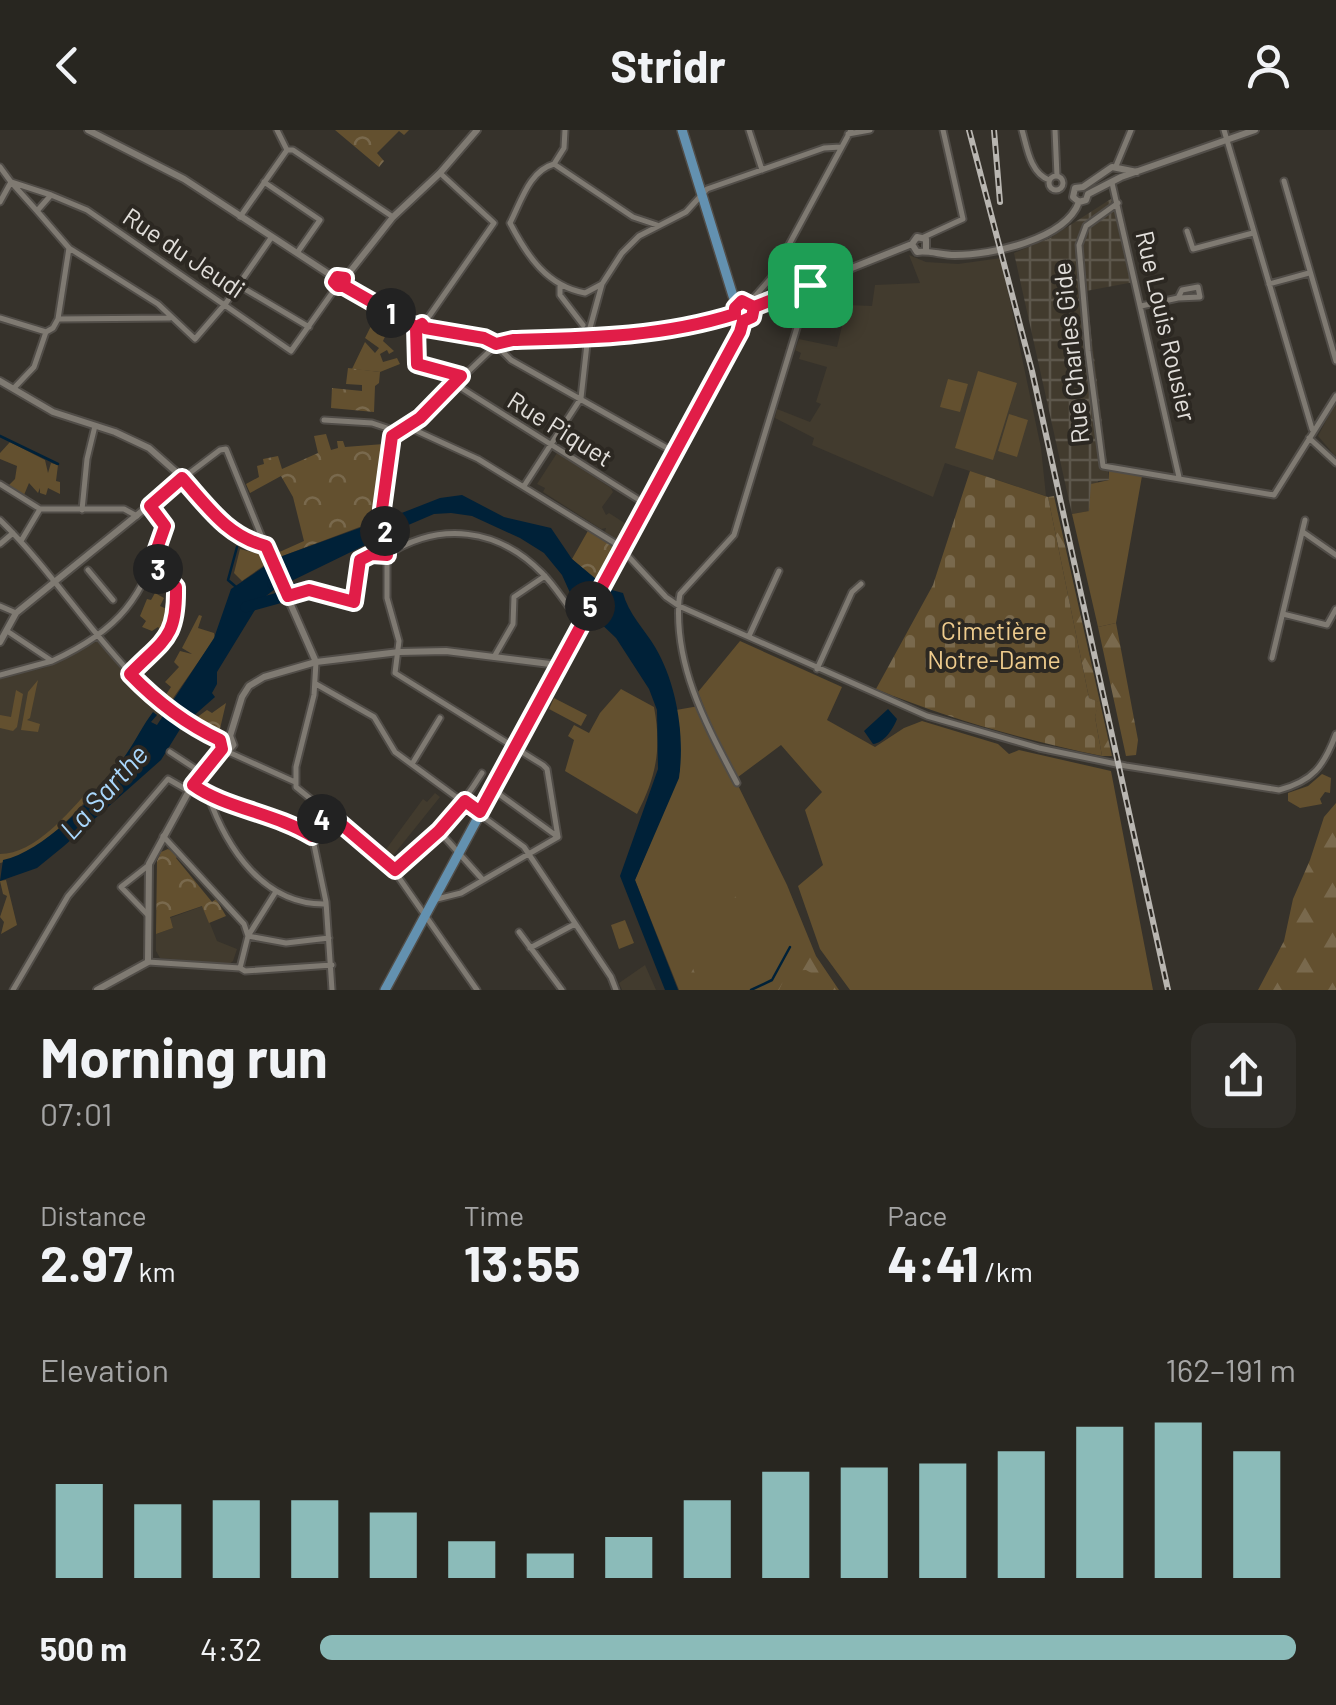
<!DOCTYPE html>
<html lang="en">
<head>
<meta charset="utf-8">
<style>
	body { margin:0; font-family:Barlow,sans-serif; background:#302e29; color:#f1f3f6; height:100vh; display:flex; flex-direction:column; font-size:38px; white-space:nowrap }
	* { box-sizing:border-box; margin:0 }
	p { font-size:32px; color:#a5a5a5 }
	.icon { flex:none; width:55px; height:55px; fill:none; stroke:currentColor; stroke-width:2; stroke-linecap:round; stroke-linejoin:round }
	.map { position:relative; height:860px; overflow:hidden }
	.sheet { display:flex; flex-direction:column; background:#282620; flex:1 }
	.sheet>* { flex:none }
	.pin { position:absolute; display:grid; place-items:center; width:85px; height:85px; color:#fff; margin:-42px; border-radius:20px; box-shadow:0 5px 15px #0006 }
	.km { position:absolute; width:50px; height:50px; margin:-25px; border-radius:50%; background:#222; color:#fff; font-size:28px; line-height:50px; text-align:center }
	.round { display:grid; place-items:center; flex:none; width:105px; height:105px; border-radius:20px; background:#302e29 }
	.headline { display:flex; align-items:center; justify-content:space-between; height:170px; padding:0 40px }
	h1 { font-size:55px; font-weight:700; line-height:75px }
	.figures { display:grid; grid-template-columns:repeat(3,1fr); gap:15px; height:170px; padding:10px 40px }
	.figures div { display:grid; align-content:center }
	.figures b { font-size:50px; font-weight:700 }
	.figures small { font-size:28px; font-weight:400 }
	.figures p { font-size:28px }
	.chart { height:280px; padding:20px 40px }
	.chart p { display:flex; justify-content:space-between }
	.chart svg { width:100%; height:180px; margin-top:10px; stroke:#8bbbb9; stroke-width:6 }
	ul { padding:0 40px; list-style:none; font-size:32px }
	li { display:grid; grid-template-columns:160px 120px 1fr; align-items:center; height:75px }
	li i { height:25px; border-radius:12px; background:#8bbbb9 }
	header { display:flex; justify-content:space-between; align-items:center; height:130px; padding:0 40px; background:#282620; font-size:45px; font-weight:700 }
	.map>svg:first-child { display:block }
	.built { fill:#423b2e }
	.industrial { fill:url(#industrial-grid) }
	.green { fill:#63502f }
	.forest { fill:url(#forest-firs) }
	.cemetery { fill:url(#cemetery-stones) }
	.park { fill:url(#park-crowns) }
	.water { fill:#002138 }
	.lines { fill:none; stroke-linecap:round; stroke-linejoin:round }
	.stream { stroke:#002138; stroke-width:2.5 }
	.river { stroke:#002138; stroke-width:11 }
	.minor-casing { stroke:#514d48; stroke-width:9 }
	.tertiary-casing { stroke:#514d48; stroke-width:10 }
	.primary-casing { stroke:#514d48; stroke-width:12 }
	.minor { stroke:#7f7a72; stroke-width:5 }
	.tertiary { stroke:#7f7a72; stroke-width:6 }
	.primary { stroke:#6391b0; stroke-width:9 }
	.rail-casing { stroke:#b9b6b1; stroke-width:6 }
	.rail { stroke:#2c2822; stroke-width:2.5; stroke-dasharray:8; stroke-linecap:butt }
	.route-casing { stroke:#fff; stroke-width:20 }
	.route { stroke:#e11d48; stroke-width:12 }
	.labels { text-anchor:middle; stroke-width:8; stroke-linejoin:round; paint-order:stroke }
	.street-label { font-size:25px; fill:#e2dfdb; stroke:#2c2822 }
	.park-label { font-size:25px; fill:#efcc8e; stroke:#2c2822 }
	.water-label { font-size:28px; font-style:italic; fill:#aad8fd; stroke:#2c2822 }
</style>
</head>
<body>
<header><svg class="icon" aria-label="back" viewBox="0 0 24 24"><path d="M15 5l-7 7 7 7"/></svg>Stridr<svg class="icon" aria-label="person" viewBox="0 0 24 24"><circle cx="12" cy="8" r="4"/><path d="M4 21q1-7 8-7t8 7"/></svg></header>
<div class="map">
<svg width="1336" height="860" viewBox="0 0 1336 860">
	<defs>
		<pattern id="industrial-grid" width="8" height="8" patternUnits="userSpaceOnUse" patternTransform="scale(2.5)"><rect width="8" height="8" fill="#423b2e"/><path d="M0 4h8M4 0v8" fill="none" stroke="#5d574c"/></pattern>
		<pattern id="forest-firs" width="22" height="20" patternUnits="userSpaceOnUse" patternTransform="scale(2.5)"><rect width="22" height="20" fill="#63502f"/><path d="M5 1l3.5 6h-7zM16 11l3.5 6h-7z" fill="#79694d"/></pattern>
		<pattern id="cemetery-stones" width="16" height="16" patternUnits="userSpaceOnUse" patternTransform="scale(2.5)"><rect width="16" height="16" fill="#63502f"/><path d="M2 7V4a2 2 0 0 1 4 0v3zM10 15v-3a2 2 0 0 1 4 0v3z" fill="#79694d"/></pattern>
		<pattern id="park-crowns" width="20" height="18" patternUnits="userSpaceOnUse" patternTransform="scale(2.5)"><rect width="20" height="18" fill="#63502f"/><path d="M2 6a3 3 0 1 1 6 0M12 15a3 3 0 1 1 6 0" fill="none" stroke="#79694d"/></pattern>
	</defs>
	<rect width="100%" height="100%" fill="#36322b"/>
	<!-- built -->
	<path class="built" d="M909,125L926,132L958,134L1001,128L1041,318L1046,366L945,333L933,367L812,315L814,308L775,288L777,279L810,292L821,274L816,272L827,237L799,229L801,223L795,220L799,209L837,217L847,175L872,176L875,155L920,153Z
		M1336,272V327L1318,306Z
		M557,323L611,358L613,362L602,377L606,385L609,383L626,394L617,410L605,402L606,398L601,399L543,362L545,358L537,354Z
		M98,511L141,563L163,580L158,586L153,583L127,624L74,684L38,715L0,733V548L44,538Z
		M435,663L440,667L391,728L384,722L423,669L427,672Z
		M203,776L217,811L237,819L233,831L229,834L160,828L156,821V804L173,798L170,788Z
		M645,835L656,860H622L619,853Z"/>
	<!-- industrial -->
	<path class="industrial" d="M1114,67L1134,152L1086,161L1109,350L1098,351L1089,381L1072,384L1014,123L1050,108Z"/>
	<!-- green -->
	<path class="green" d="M372,194L382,204L387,202L383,211L394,221L389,224L387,220L380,224L383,232L397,228L400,234L380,242L352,239L365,212L375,223L379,218L365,208Z
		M978,241L1017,253L993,330L955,318Z
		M948,249L968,254L960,282L940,277Z
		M1009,284L1028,290L1017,327L998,321Z
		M10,312L45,330L48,343L51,333L58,335L56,351L60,352V364L48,358L46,365L40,363V358L38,363L29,353L24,365L8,356L15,349L17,336L0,329V323Z
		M1109,340L1142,346L1116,493L1098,497L1072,384L1089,381L1091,354L1109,350Z
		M240,419L260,424L269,432L242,451L234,443Z
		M155,463L164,468L160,476L169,480L161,500L158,497L152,501L142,497L146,491L140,486L147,469L151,470Z
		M199,485L202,486L198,498L214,503L215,508L169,574L163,569L171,557L165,552L179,537L174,532L180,521L192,524L182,518Z
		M740,511L842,557L827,590L875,617L904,598L922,591L998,614L1009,624L1019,620L1111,641L1153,860H850L820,819L798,756L823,735L805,680L822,662L781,615L738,647L716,607L698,562Z
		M38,550L30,588L27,590L40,594L38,602L21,600L28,562Z
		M621,559L654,577C662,619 656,647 637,684L565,641L574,610L568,606L574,595L589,603L600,583Z
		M16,560L23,564L17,597L13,601L0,598V585L11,587Z
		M554,568L587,585L581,596L549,579Z
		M699,576L787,755L816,826L839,860H679L635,750L680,641V601L676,580Z
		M1322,644L1331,648L1330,663L1325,662L1320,669L1322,674L1300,678L1288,671V663L1308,656Z
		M90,659L96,660C70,688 38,725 0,733V724C35,724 68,683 90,659Z
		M6,750L17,795L1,804L4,792L0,787L7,766L3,764L0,751Z
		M625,790L634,813L619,819L611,795Z"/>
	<!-- forest -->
	<path class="forest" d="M1054,366L1112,626H1102L1095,587L1098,572L1089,568L1048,367Z
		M1116,493L1138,610L1136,625L1126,626L1098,497Z
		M1336,673V860H1258L1284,811L1293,769L1310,730L1324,687Z
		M775,743L779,747V757L693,823L690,830L698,852L688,858L676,828L725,784L735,767Z
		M799,800L836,860H823L813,844L806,840L788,841L779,860H759L772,853Z"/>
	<!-- cemetery -->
	<path class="cemetery" d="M970,341L1048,367L1089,568L1099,572L1095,587L1102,626C1025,610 949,589 876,559L933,455Z"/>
	<!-- park -->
	<path class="park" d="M335,0H409L404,5L399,1L377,23L384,31L379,37Z
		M348,238L380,242L379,253L375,256L374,282L331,278L332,258L362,261V255L346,254Z
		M326,304L331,320L338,318L337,311H343L345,317L384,314L376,385L369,386L365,395L277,428L275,424L304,411L293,367L281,346L250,363L246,354L259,347L257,336L264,334L263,329L278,326L282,339L318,323L314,306Z
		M589,399L613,417L610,420L613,425L598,452L572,429Z
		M226,573L219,603L192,591L207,580L212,583Z
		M168,719L179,725L176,728L212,772L216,769L226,786L209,793L202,776L170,787L173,798L156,804L157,731L161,722Z"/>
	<!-- water -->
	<path class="water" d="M462,365L504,387L551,398L572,429L608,459L623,463C628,483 645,500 655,517C677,554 685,606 679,648L635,750L678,860H665L663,855L620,746L658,639L657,580L649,559L616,508L571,465L562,445L544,423L520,408L472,386L451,383L434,384L392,402L275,459L261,470L217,542V554L212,563L215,567L182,596L161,630L64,716L37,738L0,751L3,730C46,721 101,661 127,623C136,610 143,595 153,582L157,585L151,592L157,595L214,508L231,459L277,428L365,396L369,386H394L440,368Z
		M888,579L897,589C893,599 884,613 873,614L864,601Z"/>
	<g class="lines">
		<!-- stream -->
		<path class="stream" d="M0,306L58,334
			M235,456L228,450L237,417
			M751,860L772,850L790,817"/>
		<!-- river -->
		<path class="river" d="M246,477L304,461L273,454"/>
		<defs>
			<path id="minor" d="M277,0L287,20
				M749,0L762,40
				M1022,0C1027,17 1030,43 1049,50
				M1055,0L1057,46
				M1224,0L1312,299
				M848,4L870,0
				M287,20H293L393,87
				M554,34L564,18L565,0
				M1116,36L1131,0
				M0,37L11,52L37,81L51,65L11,52
				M440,43L493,92
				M1049 53a7 7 0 1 1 14 0a7 7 0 1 1-14 0Z
				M1284,51L1336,231
				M264,52L320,90L297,123
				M1112,53L1179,347
				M51,65L87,80L291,221L337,156
				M0,72L11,52
				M1118,73L1086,96L1079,115L1088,221L1103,336L1274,365L1336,266
				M37,81L69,118L158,174L195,209L226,173L271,108
				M240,87L287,20
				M510,93C527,126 547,156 585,163L602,154L622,123L639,106L686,82L707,59L824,18L841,17
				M510,93C521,72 529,41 554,34L633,87L657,95
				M1187,101L1193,119L1253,103
				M924,107L963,89L943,0
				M1269,154L1309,143
				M238,155L309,197
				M560,155V165L583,195
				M750,172L771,148L851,0
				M1141,176L1178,168L1200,167L1198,157L1182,160L1178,168
				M0,188L46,202
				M58,189L69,118
				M423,195L494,93
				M46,202L53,198L58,189L170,188
				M418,203L417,234L461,246
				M455,254L647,375
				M14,258L34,237L46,202
				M324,290L372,293L396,301
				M408,297L478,329L618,415
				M396,301L389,314L382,379L387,413V468L399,511L395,543L543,635L547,639L558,707
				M396,301L420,288L496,215L511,230L674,322
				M1309,308L1336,333
				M183,348L220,320L226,319L265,415
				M0,354L40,379H124L137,386
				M524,356L581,268L588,205L602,154
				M82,380L87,329L95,296
				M0,390C75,463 122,564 220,610L226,606L231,607L234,615L230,620
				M1303,402L1336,425
				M21,411L40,379
				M0,414L13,403
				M387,425C440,391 498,398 542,443C557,458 567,477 581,492
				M627,425L666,467L679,476L927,586L1039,618L1126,636L1279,660C1313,651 1324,636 1336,604
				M88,440L113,470
				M288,466L309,460L353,473L360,430L372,424L387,425
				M0,476L16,483
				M1283,484L1327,495L1336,479
				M7,501L52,531C120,500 143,468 165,396L149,376
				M749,506L779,441
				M494,527L513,494L514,467L545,446
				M1272,528L1305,390
				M316,532L314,565L296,637V657L388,732L477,860
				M817,539L852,462L861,454
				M132,543C164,509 178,508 175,457L152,433
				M0,545L52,531
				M316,554L374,587L395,622L524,717L611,847L616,860
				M220,610L224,620L295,652
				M170,622L202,643
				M412,634L440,588
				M737,653C707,596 674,537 679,470L680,464L734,405L810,155
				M193,655L208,665L256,680L312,705
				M492,659L558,707
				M208,665C226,717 263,775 325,774
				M327,682L312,705L326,772L332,860
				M439,701L483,750
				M163,706L244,794L248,806
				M395,740C430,711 458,682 482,643
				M437,769L461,763L558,707
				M148,785L121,757L149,735
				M519,802L562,860
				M248,806L286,813L329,808
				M530,818L575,794
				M148,832L240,838L245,841L332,835
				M240,838L248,806L275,763
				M13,860L68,766L168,649L189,661"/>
			<path id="tertiary" d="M88,0L184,49L335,148
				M1079,72L1073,67L1075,58L1083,57L1112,37L1137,42
				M912,114L917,122C929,120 941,125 955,125C991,125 1065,110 1079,72L1086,70L1088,64L1121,47L1255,0
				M345,148L393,87L440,43L477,0
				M344,156L416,197
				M754,177L912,114L917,107L926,109V119
				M425,198L484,208L496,215L513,210C589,208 661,207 735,184
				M0,251L53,282L115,302L149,318L183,348L228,400L245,411L265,416L316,532
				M0,512L16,483L183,348
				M230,606L242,567L249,556L264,547L316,532L399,522L446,521L558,535
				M97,860L148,832L149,734L189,661L222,619"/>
			<path id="primary" d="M682,0L733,166L739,172
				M734 181a10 10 0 1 1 20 0a10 10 0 1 1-20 0Z
				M385,860L740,202L743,191"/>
		</defs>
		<!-- minor casing -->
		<use href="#minor" class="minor-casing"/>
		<!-- tertiary casing -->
		<use href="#tertiary" class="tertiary-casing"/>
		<!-- primary casing -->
		<use href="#primary" class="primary-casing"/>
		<!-- minor -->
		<use href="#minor" class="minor"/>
		<!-- tertiary -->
		<use href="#tertiary" class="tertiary"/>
		<!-- primary -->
		<use href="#primary" class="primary"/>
		<defs>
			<path id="rail" d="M969,0L1032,241L1168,860
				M994,0L1000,72"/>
		</defs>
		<!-- rail casing -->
		<use href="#rail" class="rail-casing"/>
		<!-- rail -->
		<use href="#rail" class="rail"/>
	</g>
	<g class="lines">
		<defs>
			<path id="route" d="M810,155L754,177L742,171L735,178V184C662,207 589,208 513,210L496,214L484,208L425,198L422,194L416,197L344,156L345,148L337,147L334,152L338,156H344L416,197L417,234L461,246L420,288L392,306L382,379L387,425L372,424L360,430L354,472L309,460L288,466L266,416C227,406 208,377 182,348L150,376L165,396L152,433L176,457C177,509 164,509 130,544C157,572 186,594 220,610L222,619L193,655C224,678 275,683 312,706L327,682L395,740L439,701L465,671L480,682L740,202L743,191L752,187L754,177L795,161L804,171L810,155"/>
		</defs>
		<!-- route casing -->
		<use href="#route" class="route-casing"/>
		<!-- route -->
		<use href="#route" class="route"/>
	</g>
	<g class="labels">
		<!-- street labels -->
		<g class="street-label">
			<text transform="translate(184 123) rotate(34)" y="9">Rue du Jeudi</text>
			<text transform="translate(1166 196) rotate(77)" y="9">Rue Louis Rousier</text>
			<text transform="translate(1071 223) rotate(-96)" y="9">Rue Charles Gide</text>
			<text transform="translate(560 299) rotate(32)" y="9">Rue Piquet</text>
		</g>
		<!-- park labels -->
		<g class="park-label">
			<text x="994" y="510">Cimetière<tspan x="994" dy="29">Notre-Dame</tspan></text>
		</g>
		<!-- water labels -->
		<g class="water-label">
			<text transform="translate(104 662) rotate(-48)" y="10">La Sarthe</text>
		</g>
	</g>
</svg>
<div class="pin" style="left:810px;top:155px;background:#1e9e55"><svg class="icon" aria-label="arrive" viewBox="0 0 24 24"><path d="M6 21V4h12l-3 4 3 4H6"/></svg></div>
<b class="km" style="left:391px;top:183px">1</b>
<b class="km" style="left:385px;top:401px">2</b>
<b class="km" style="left:158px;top:439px">3</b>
<b class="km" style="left:322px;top:689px">4</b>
<b class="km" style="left:590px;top:476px">5</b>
</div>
<section class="sheet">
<div class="headline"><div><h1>Morning run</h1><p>07:01</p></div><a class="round"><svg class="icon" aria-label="share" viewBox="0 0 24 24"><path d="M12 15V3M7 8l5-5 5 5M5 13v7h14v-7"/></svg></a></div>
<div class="figures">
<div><p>Distance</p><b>2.97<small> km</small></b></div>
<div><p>Time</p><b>13:55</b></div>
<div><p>Pace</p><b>4:41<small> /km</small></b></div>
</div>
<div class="chart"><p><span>Elevation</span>162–191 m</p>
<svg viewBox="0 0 160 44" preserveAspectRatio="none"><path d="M5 44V21M15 44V26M25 44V25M35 44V25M45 44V28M55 44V35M65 44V38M75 44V34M85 44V25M95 44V18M105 44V17M115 44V16M125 44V13M135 44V7M145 44V6M155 44V13"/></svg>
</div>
<ul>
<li><b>500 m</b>4:32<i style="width:100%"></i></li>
</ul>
</section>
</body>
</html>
